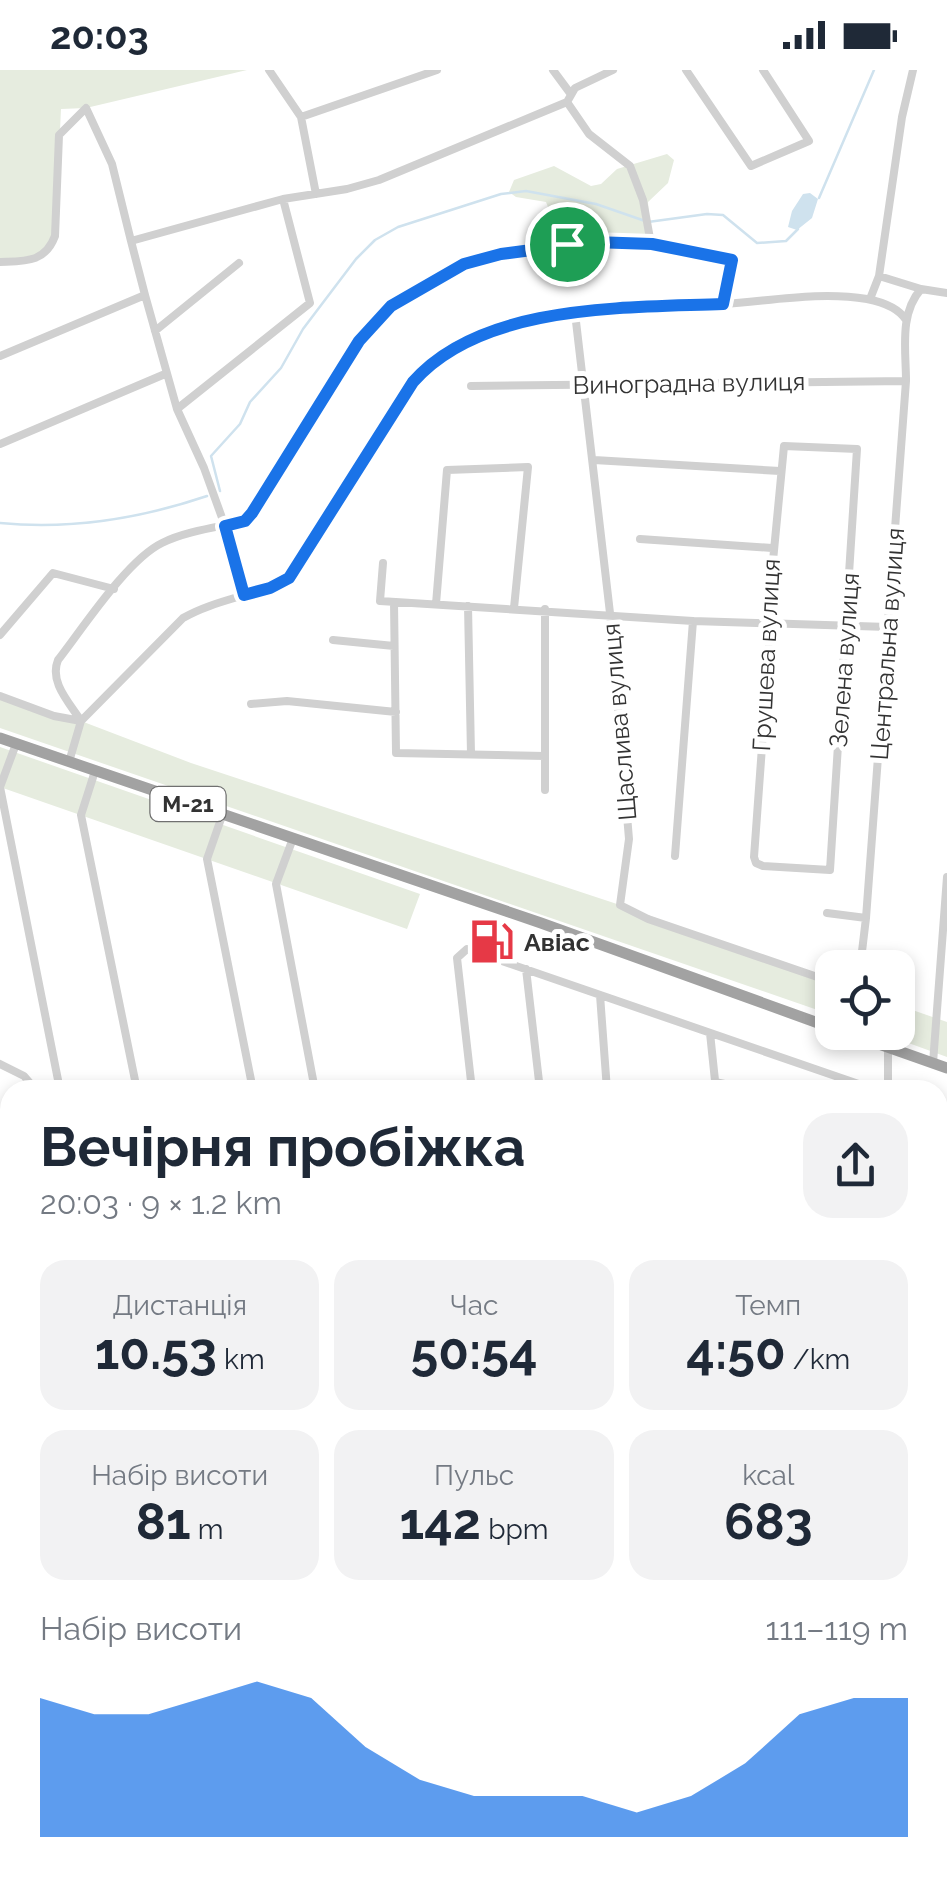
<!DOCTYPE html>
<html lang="uk">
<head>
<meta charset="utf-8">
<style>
	body { margin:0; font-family:Raleway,sans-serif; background:#f2f2f3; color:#1f2937; height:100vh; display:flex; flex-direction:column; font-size:38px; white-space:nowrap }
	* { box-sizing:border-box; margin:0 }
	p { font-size:32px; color:#747a83 }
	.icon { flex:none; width:55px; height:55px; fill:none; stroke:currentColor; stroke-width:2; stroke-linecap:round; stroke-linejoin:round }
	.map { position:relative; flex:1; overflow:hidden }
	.sheet { position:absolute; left:0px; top:1010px; width:948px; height:812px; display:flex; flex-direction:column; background:#fff; border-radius:30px 30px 0 0; box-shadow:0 5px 15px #0003 }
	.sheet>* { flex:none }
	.controls { position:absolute; left:815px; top:880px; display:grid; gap:20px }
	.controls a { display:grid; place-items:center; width:100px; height:100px; border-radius:20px; background:#fff; box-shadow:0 5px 15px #0003; font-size:50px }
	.pin { position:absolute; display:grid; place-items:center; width:85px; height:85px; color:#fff; margin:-42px; border:5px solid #fff; border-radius:50%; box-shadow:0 2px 10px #0007 }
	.round { display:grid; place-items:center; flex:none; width:105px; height:105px; border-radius:30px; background:#f2f2f3 }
	.headline { display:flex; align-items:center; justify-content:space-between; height:170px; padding:0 40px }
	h1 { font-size:55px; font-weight:700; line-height:75px }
	.stats { display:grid; grid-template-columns:repeat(3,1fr); gap:15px; height:170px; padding:10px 40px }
	.stats div { display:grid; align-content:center; border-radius:25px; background:#f2f2f3; text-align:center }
	.stats b { font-size:50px; font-weight:700 }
	.stats small { font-size:28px; font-weight:400 }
	.stats p { font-size:28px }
	.chart { height:280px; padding:20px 40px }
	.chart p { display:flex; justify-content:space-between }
	.chart svg { width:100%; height:180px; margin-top:10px; fill:#1a73e8; opacity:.7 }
	.status { display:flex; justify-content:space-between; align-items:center; height:70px; padding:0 50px; background:#fff; direction:ltr }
	.status svg { height:28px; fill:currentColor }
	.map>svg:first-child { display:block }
	.green { fill:#e6ecdf }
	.water { fill:#cfe2ee }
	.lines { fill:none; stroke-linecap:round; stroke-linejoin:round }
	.stream { stroke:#cfe2ee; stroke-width:2.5 }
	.minor { stroke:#d0d0d0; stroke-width:8 }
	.trunk { stroke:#a2a2a2; stroke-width:11 }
	.route-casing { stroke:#fff; stroke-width:20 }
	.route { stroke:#1a73e8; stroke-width:12 }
	.labels { text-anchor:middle; stroke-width:10; stroke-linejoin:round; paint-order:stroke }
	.shield { fill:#fff; stroke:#707070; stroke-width:2.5 }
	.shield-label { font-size:22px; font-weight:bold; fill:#333 }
	.street-label { font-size:25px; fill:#333; stroke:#fff }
	.poi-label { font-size:25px; font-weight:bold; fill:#333; stroke:#fff; text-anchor:start }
</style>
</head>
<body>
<div class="status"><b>20:03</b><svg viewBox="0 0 49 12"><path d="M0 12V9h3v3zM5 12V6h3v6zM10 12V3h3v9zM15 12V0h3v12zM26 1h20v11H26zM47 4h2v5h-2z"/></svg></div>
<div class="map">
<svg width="947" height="1821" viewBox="0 0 947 1821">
	<rect width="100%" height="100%" fill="#fff"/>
	<!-- green -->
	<path class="green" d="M0,0H247L86,38L61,39L55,166L46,183L0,192Z
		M667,84L674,90L668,113L648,132L651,174L563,175L546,132L516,127L509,122L514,110L554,96L591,116L601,114L617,99Z
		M0,626L81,651L191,693L620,835L832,912V945L0,658Z
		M0,677L420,824L407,859L0,717Z
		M898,935L947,952V987L881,963L898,962Z
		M0,1146L10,1147V1316L0,1306Z"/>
	<!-- water -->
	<path class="water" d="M810,123L818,129L812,148L797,160L788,157L792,141L803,124Z
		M888,1812L901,1821H742L723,1813Z"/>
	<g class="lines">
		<!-- stream -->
		<path class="stream" d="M819,128L874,0
			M220,421L211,386L240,354L250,332L281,298L303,259L356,189L375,170L398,157L501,124L526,121L596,134L648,152L707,144L723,145L757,173L786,171L798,159
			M0,453C72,460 139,449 207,426"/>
		<!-- minor -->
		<path class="minor" d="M269,0L301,47L437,0
			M553,0L570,23
			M686,0L751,96L809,71L763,0
			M567,32L589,64L630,96L643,130L651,174
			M301,47L316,124
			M0,192C25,191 45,193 55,166L59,65L86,38L112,94L131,171
			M879,206L921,219
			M145,225L177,339L204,398L225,456L243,525
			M870,229L879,206L902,47L913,0
			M575,243L610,543L629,769L620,835L648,849L832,912
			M155,261L239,193
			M0,286L145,225L131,171L283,129L347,119L379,110L567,32L575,18L613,0
			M471,316L906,311
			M177,339L310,233L283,129
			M0,374L165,304
			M784,376L857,379L830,800L763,796L756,793L754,787L771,553L768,543Z
			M594,390L780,401
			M640,469L772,478
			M383,493L380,531L693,551L888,557
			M394,532L396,683L545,686
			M436,534L447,400L528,397L514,538
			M468,536L471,684
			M545,539V720
			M0,565L53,503L114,519
			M333,570L394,576
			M0,626L54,646L81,651
			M251,634L287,631L396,642
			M81,651C69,632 49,612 58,590C83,558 127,490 162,473C186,461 219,457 245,451L367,260C381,242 400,230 420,218C512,162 631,164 732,191L723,234
			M69,692L81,651L183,548C216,529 255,526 289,508L413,312C430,292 457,272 481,264C560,239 641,239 723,234C770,231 820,221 867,229C882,232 898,237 906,250
			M95,701L81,745L137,1020
			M0,717L60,1020
			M0,717L16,674
			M222,746L207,789L253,1020
			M292,771L276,814L315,1020
			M675,786L693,551
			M827,843L866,848
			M860,898L866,848L906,311C906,280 899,244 921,219L947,223
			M526,899L540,1020
			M600,925L607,1020
			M710,963L716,1020
			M933,993L947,807
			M0,994L24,1006L36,1020
			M715,1012L753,1020
			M472,1020L457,888L467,879L876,1020
			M888,1020V977
			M938,1041L947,1044
			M938,1141H947
			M938,1201H947
			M938,1257H947
			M938,1316H947
			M938,1399L947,1400
			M938,1461L947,1462
			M938,1529L947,1530
			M0,1542L10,1540
			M938,1606H947
			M938,1685H947
			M938,1731H947
			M938,1748L947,1759
			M577,1821L591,1812"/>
		<!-- trunk -->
		<path class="trunk" d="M0,668L541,853L832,958
			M845,962L947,998"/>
	</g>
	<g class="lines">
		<defs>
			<path id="route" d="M593,172L652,174L732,190L723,234C627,238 482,233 413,312L289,508L270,518L244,525L225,456L245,451L252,443L359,271L391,236L464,194L501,184Z"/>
		</defs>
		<!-- route casing -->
		<use href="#route" class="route-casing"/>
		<!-- route -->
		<use href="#route" class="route"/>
	</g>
	<!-- icons -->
	<defs>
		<symbol id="fuel-bare" viewBox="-9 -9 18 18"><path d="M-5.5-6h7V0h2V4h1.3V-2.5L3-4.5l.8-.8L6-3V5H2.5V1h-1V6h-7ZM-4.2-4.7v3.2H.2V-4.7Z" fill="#e63946" stroke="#fff" stroke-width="2.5" paint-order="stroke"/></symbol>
	</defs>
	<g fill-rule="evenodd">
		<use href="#fuel-bare" x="460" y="840" width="63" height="63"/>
	</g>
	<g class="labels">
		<!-- shield labels -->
		<rect class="shield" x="150.5" y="717" width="75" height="34" rx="8"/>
		<g class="shield-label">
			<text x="188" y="742">М-21</text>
		</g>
		<!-- street labels -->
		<g class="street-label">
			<text transform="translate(689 313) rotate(-1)" y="9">Виноградна вулиця</text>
			<text transform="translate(887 574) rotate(-86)" y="9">Центральна вулиця</text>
			<text transform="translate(766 585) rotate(-87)" y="9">Грушева вулиця</text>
			<text transform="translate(844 590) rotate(-86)" y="9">Зелена вулиця</text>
			<text transform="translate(619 652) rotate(-95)" y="9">Щаслива вулиця</text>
		</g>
		<!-- poi labels -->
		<g class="poi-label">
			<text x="524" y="881">Авіас</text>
		</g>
	</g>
</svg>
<div class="controls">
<a><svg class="icon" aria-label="locate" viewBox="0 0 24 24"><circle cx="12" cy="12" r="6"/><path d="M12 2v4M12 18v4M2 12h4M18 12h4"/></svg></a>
</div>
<div class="pin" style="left:567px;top:174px;background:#1e9e55"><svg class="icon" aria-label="arrive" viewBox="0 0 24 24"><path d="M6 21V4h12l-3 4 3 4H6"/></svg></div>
<section class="sheet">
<div class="headline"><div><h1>Вечірня пробіжка</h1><p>20:03 · 9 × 1.2 km</p></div><a class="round"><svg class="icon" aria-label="share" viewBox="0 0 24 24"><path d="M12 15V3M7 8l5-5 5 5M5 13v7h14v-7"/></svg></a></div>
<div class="stats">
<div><p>Дистанція</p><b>10.53<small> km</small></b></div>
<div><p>Час</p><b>50:54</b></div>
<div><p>Темп</p><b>4:50<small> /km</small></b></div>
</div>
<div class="stats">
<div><p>Набір висоти</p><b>81<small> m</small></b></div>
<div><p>Пульс</p><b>142<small> bpm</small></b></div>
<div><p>kcal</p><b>683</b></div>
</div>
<div class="chart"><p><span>Набір висоти</span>111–119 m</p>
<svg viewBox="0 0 160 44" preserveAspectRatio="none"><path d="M0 44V10L10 14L20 14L30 10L40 6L50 10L60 22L70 30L80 34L90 34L100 34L110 38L120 34L130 26L140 14L150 10L160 10V44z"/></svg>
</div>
</section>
</div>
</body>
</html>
